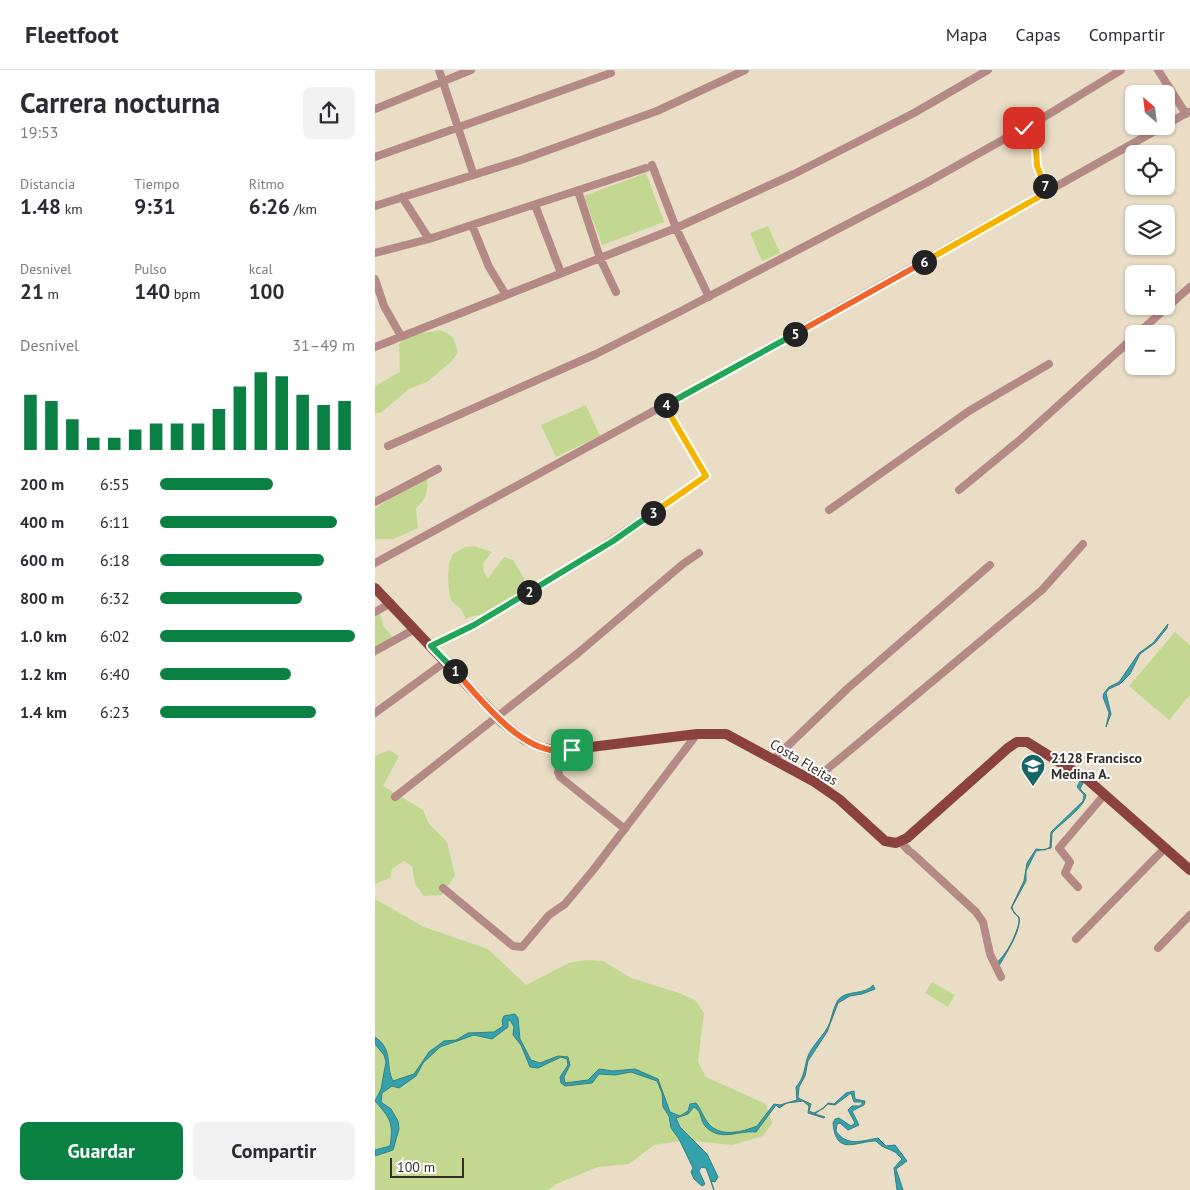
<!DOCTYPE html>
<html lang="es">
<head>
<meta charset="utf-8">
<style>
	body { margin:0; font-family:"PT Sans",sans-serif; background:#f2f2f3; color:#2b2b33; height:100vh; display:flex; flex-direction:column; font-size:19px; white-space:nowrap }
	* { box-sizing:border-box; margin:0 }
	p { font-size:16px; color:#7c7c81 }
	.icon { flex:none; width:28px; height:28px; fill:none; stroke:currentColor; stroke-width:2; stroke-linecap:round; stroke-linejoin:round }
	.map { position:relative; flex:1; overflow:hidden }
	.panel { display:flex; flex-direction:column; background:#fff; width:375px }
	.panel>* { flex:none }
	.needle { width:32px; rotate:332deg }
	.controls { position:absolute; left:750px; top:15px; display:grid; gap:10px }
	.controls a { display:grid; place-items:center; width:50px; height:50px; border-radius:8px; background:#fff; box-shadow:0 1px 4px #0004; font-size:25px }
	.scale { position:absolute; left:15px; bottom:12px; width:74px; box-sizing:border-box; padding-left:5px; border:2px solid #332f26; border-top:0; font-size:14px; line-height:18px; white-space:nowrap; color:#332f26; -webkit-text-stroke:4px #fff; paint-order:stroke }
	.pin { position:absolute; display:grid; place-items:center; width:42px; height:42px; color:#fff; margin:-21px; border-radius:10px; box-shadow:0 2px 8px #0006 }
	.km { position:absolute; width:25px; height:25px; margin:-12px; border-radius:50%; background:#222; color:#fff; font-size:14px; line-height:25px; text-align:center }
	.round { display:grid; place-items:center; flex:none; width:52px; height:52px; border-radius:8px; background:#f2f2f3 }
	.summary { display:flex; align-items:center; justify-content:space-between; height:85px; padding:0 20px }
	h1 { font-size:28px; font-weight:700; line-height:38px }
	.stats { display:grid; grid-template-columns:repeat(3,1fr); gap:8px; height:85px; padding:5px 20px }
	.stats div { display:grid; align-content:center }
	.stats b { font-size:21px; font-weight:700 }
	.stats small { font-size:14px; font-weight:400 }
	.stats p { font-size:14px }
	.chart { height:140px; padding:10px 20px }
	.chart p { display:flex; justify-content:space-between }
	.chart svg { width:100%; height:90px; margin-top:5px; stroke:#0b8043; stroke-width:6 }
	.action { display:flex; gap:10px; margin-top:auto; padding:10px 20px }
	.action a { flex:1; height:58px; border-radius:8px; background:#0b8043; color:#fff; font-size:20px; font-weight:700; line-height:58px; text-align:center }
	.action a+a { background:#f2f2f3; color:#2b2b33 }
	ul { padding:0 20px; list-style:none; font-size:16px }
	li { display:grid; grid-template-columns:80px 60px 1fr; align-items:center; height:38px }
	li i { height:12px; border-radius:6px; background:#0b8043 }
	header { display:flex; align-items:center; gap:30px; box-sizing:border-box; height:70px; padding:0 25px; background:#fff; border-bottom:1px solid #e1e1e2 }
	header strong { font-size:24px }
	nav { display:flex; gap:28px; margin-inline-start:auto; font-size:18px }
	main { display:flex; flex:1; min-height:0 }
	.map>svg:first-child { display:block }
	.green { fill:#c2d891 }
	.water { fill:#34a1ad; stroke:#347f84 }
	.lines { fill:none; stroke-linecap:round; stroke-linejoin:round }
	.minor { stroke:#b58985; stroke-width:8 }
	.major { stroke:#8b413d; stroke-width:10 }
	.split-1-casing { stroke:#fff; stroke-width:10 }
	.split-2-casing { stroke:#fff; stroke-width:10 }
	.split-3-casing { stroke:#fff; stroke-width:10 }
	.split-4-casing { stroke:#fff; stroke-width:10 }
	.split-5-casing { stroke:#fff; stroke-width:10 }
	.split-6-casing { stroke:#fff; stroke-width:10 }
	.split-7-casing { stroke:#fff; stroke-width:10 }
	.split-8-casing { stroke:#fff; stroke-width:10 }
	.split-1 { stroke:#f0652b; stroke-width:6 }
	.split-2 { stroke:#22a559; stroke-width:6 }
	.split-3 { stroke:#22a559; stroke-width:6 }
	.split-4 { stroke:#f5b400; stroke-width:6 }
	.split-5 { stroke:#22a559; stroke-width:6 }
	.split-6 { stroke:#f0652b; stroke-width:6 }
	.split-7 { stroke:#f5b400; stroke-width:6 }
	.split-8 { stroke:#f5b400; stroke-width:6 }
	.labels { text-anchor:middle; stroke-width:4; stroke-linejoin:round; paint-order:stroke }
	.poi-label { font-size:14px; font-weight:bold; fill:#332f26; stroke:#fff; text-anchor:start }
	.street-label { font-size:14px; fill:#332f26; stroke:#fff }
</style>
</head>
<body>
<header>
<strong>Fleetfoot</strong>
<nav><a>Mapa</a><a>Capas</a><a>Compartir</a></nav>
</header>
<main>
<section class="panel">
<div class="summary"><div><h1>Carrera nocturna</h1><p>19:53</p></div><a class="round"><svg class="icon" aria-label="share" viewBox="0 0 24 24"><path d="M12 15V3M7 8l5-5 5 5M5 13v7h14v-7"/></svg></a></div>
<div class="stats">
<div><p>Distancia</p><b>1.48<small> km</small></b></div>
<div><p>Tiempo</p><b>9:31</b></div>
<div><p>Ritmo</p><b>6:26<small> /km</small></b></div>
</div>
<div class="stats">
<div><p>Desnivel</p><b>21<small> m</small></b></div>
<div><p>Pulso</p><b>140<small> bpm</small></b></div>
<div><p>kcal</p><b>100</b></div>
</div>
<div class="chart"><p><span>Desnivel</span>31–49 m</p>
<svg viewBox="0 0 160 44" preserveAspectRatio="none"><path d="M5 44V17M15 44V20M25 44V29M35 44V38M45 44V38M55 44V34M65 44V31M75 44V31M85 44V31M95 44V24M105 44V13M115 44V6M125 44V8M135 44V17M145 44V22M155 44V20"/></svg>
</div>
<ul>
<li><b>200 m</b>6:55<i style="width:58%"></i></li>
<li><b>400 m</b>6:11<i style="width:91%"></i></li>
<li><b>600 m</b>6:18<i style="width:84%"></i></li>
<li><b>800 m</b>6:32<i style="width:73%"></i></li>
<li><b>1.0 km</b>6:02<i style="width:100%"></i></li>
<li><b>1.2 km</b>6:40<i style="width:67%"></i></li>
<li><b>1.4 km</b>6:23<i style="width:80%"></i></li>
</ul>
<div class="action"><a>Guardar</a><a>Compartir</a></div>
</section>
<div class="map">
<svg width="815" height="1120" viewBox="0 0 815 1120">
	<rect width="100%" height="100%" fill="#e9ddc6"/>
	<!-- green -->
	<path class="green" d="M271,103L289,152L227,175L209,126Z
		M393,156L405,183L387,191L375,163Z
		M66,260L78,267L83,282L77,291L52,312L34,319L7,342L0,344V316L25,302L24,274L31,266Z
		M211,335L225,366L181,387L166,355Z
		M52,409C53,421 51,430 41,438L43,458L18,469H0V439L18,426Z
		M99,476L117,482L109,492L108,500L113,508L129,487L138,490L149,508L147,522L134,533L116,543L94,547L91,549L86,539L77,532L75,528L73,509L74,493L78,484L90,477Z
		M5,544L9,557L17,566L12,575L0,586V547Z
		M800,562L815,575V625L794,650L754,616Z
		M14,680L24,686L8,716L48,740L54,754L72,772L80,805L67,825L49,826L40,814L37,796L29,791L17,799L15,808L0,814V686Z
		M0,829L49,857L113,879L151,915L194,893L211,890L228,891L256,908L304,923L320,930L329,943L323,992L331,1007L391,1034L397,1053L388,1066L357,1075L310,1070L279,1075L254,1094L223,1097L181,1114L174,1120H0Z
		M557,912L580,925L573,937L550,923Z"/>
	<!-- water -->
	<path class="water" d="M793,554L792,558L780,573L765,584L755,604L745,614L734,619L731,623L736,644L731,657L734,643L728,627L729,623L734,617L744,612L764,583L778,573Z
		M706,709L709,711L705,719L711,725C710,737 685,754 677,763L676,778L661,781L651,801V811L637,837L639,843L644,847C647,860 630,885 624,896L622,892C631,886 645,859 644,848L636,838L649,811L652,793L661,779L670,780L675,777L676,762L708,731L709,725L702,717Z
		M498,915L500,919L487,924L475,926L463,933L452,962L433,991L430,1006L424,1017L423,1028L436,1034L434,1041L439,1043L449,1038L453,1033L459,1034L471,1023L479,1021L480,1029L490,1031L489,1035L477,1041L484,1055L473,1060L465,1053L462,1054L461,1061C472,1077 486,1071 503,1068L511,1076L520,1075L532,1091L521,1099L528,1120H522L519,1098L527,1089C517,1076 511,1082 501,1071C481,1071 461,1087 458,1053L460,1049L464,1048L476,1056L480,1053L473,1040L477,1036H485L488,1032H479L476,1023L460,1035L453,1034L440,1044L450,1047L449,1048L433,1043L434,1036L428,1031L412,1033L404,1038L401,1035L381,1062C363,1060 346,1072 331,1057C324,1050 328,1042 319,1037L313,1044L301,1048L305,1057L332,1084L343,1107L340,1112L336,1111L339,1120L331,1098L326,1097L324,1101L330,1114L327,1116L319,1109L316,1102L318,1098L304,1069L296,1058L294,1046L288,1037L287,1023L282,1011L256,1002L240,1005L224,1004L217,1013L190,1016L186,1013L185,1007L193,995L192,989L186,987L163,998L155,997L146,975L138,965L139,957L135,950L133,951V957L117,969L99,965L65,977L48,993L41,1006L24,1018L17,1016L7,1023L6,1032L16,1039L23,1051L24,1059L18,1080L0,1086V1080L15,1076C19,1053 15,1048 0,1031L6,1019L11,992L9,985L0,974V967C19,980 10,996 18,1011L39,1004L54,982L69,971L81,970L93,963L119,962L128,956L127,950L129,946L140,944L143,948L145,969L156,990L165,993L183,986L193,987L195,995L189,1007L190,1013L213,1010L224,999L238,1001L260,999L283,1009L295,1042L305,1046L313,1041L315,1034L321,1033C326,1039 328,1047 333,1053C345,1068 367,1062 382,1056L399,1034L405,1035L422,1030L421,1017C429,1008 429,1000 432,989C436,975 450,966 455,952C457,945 459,937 463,930C472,919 489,926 498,915Z"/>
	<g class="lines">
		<!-- minor -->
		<path class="minor" d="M64,0L98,103
			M783,0L811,44
			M0,39L96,0
			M791,55L813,42
			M649,58L661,79L662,96L670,112L669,124
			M0,87L236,3
			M277,95L301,158L334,227
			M203,121L225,188L241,222
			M27,127L54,169
			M160,135L186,203
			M0,136L146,90L282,41L370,0
			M97,155L114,197L131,225
			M0,183L54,169L271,98
			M0,209L9,236L26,266
			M762,264L815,217
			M0,277L301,158L419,104L539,43L613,0
			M13,376L221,284L306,241L551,113L674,44L746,0
			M584,420L646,369L759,267
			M0,432L63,399
			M454,440L594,341L674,294
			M0,493L341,307L789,56
			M0,542L16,533
			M56,576C153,529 242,467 331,406L290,336
			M0,581L40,559
			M0,643L70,592
			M193,680L183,702L185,707L250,759
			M399,689L472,619L615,495
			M438,711L667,520L708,474
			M20,727L203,583L308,494L324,483
			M526,772L534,781
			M537,783L601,842L608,852L615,884L626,907
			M703,817L690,803L695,792L684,778L730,724
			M68,818L138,876L147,877L174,845L190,834L219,799L322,664
			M701,869L790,778
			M783,878L815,845"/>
		<!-- major -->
		<path class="major" d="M0,518L128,653L150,670L168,678L183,681L322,664H351L438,711L464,729L510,771L521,773L532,768L633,678L642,672H652L713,710L815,800"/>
	</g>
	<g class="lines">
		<defs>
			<path id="split-1" d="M80,601C108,631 150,690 197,680"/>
			<path id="split-2" d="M80,601L56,576L99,555L154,522"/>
			<path id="split-3" d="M154,522L238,471L278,443"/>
			<path id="split-4" d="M278,443L331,406L290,336L291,335"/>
			<path id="split-5" d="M291,335L420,264"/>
			<path id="split-6" d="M420,264L549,192"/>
			<path id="split-7" d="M549,192L669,124L670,116"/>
			<path id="split-8" d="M649,58L661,79L662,96L670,116"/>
		</defs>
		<!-- split-1 casing -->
		<use href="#split-1" class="split-1-casing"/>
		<!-- split-2 casing -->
		<use href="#split-2" class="split-2-casing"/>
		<!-- split-3 casing -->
		<use href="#split-3" class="split-3-casing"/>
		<!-- split-4 casing -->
		<use href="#split-4" class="split-4-casing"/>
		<!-- split-5 casing -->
		<use href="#split-5" class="split-5-casing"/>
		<!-- split-6 casing -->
		<use href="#split-6" class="split-6-casing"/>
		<!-- split-7 casing -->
		<use href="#split-7" class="split-7-casing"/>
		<!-- split-8 casing -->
		<use href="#split-8" class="split-8-casing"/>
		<!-- split-1 -->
		<use href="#split-1" class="split-1"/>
		<!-- split-2 -->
		<use href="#split-2" class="split-2"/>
		<!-- split-3 -->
		<use href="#split-3" class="split-3"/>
		<!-- split-4 -->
		<use href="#split-4" class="split-4"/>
		<!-- split-5 -->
		<use href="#split-5" class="split-5"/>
		<!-- split-6 -->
		<use href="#split-6" class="split-6"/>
		<!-- split-7 -->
		<use href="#split-7" class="split-7"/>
		<!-- split-8 -->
		<use href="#split-8" class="split-8"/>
	</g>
	<!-- icons -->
	<defs>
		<symbol id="school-pin" viewBox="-11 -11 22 30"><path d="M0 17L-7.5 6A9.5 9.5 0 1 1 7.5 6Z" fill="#176665" stroke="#fff"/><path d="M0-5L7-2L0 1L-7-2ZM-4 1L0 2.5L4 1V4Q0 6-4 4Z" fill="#fff"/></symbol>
	</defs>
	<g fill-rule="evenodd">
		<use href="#school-pin" x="644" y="682" width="28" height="38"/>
	</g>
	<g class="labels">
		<!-- poi labels -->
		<g class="poi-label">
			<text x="676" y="693">2128 Francisco<tspan x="676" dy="16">Medina A.</tspan></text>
		</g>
		<!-- street labels -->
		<g class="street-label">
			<text transform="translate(429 692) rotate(31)" y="5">Costa Fleitas</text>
		</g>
	</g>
</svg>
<div class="controls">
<a><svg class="needle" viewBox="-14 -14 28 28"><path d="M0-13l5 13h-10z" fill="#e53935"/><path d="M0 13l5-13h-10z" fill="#7c7c81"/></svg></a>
<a><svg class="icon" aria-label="locate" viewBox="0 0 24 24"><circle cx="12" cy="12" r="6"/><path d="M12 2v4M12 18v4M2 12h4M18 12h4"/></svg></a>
<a><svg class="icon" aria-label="layers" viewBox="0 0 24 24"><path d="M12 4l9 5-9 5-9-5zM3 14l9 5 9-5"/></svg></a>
<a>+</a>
<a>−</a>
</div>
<div class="scale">100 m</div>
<div class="pin" style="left:197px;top:680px;background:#1e9e55"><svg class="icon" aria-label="arrive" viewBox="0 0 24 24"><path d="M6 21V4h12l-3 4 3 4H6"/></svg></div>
<div class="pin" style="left:649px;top:58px;background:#d93025"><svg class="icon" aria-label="check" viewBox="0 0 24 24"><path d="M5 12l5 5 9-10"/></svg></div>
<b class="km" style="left:80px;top:601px">1</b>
<b class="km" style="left:154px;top:522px">2</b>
<b class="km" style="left:278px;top:443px">3</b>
<b class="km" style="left:291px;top:335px">4</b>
<b class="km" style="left:420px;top:264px">5</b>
<b class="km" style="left:549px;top:192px">6</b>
<b class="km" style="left:670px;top:116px">7</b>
</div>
</main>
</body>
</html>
